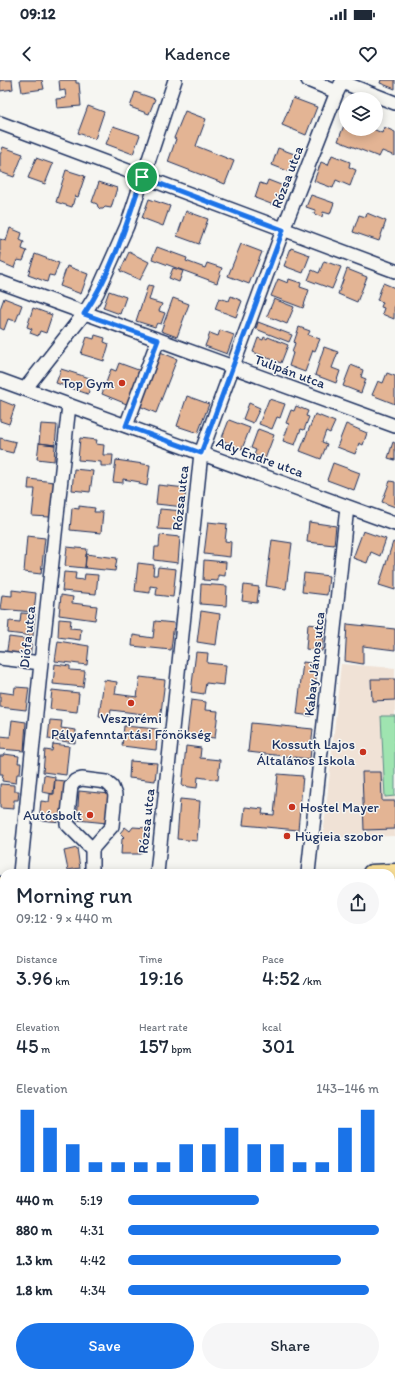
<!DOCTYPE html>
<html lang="en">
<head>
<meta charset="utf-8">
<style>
	body { margin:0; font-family:Itim,sans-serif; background:#f6f6f7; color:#1f2937; height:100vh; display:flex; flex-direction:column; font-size:15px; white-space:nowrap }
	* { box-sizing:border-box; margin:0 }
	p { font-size:13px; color:#747a83 }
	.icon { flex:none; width:22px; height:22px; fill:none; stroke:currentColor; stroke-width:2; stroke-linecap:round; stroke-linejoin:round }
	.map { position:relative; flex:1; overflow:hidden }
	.panel { position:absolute; left:0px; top:789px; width:395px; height:508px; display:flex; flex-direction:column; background:#fff; border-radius:12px 12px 0 0; box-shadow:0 2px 10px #0003 }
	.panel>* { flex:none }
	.fabs { position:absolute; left:339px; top:12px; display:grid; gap:8px }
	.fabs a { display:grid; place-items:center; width:44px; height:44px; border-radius:50%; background:#fff; box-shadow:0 2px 10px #0003; font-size:20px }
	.pin { position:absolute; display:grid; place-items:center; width:34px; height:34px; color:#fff; margin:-17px; border:2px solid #fff; border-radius:50%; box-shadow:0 1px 4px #0007 }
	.round { display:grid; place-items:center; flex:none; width:42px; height:42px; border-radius:21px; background:#f6f6f7 }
	.overview { display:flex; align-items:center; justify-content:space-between; height:68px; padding:0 16px }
	h1 { font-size:22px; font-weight:600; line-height:30px }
	.metrics { display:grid; grid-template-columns:repeat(3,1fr); gap:6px; height:68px; padding:4px 16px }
	.metrics div { display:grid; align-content:center }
	.metrics b { font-size:20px; font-weight:600 }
	.metrics small { font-size:11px; font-weight:400 }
	.metrics p { font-size:11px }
	.chart { height:112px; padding:8px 16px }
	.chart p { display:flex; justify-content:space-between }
	.chart svg { width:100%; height:72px; margin-top:4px; stroke:#1a73e8; stroke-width:6 }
	.button { display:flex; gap:8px; margin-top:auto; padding:8px 16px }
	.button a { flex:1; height:46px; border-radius:24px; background:#1a73e8; color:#fff; font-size:16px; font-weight:600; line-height:46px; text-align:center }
	.button a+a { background:#f6f6f7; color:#1f2937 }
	ul { padding:0 16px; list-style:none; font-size:13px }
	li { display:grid; grid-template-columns:64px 48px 1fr; align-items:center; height:30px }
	li i { height:10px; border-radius:5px; background:#1a73e8 }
	.status { display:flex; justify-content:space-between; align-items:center; height:28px; padding:0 20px; background:#fff; direction:ltr }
	.status svg { height:11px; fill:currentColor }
	header { display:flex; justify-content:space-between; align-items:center; height:52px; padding:0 16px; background:#fff; font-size:18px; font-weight:600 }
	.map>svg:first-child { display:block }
	.built { fill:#f0e2d6 }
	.green { fill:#9fe4b0; stroke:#5d8a87 }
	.building { fill:#e3b494; stroke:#1b2f5e }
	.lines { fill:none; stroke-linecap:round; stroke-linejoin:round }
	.minor-casing { stroke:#1b2f5e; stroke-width:16 }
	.major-casing { stroke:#1b2f5e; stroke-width:19 }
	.minor { stroke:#f6f6f2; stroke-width:13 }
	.major { stroke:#fadf96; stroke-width:16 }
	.route-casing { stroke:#fff; stroke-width:8 }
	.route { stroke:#1a73e8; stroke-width:5 }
	.poi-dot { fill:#c8321e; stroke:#f6f6f2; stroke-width:1.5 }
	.labels { text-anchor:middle; stroke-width:3; stroke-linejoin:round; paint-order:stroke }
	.street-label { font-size:14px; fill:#1b2f5e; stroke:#f6f6f2 }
	.poi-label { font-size:14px; fill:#1b2f5e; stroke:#f6f6f2; text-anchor:end }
</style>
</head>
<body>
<div class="status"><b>09:12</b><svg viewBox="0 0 49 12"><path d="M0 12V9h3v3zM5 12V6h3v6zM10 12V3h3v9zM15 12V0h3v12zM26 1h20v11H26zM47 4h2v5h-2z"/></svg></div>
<header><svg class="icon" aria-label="back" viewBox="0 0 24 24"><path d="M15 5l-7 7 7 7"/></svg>Kadence<svg class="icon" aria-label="heart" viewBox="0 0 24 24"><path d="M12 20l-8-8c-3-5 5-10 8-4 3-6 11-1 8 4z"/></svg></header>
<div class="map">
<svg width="395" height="1297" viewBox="0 0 395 1297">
	<rect width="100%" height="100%" fill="#f6f6f2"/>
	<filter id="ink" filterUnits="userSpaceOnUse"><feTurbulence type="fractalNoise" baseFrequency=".025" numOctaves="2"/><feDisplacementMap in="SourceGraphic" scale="8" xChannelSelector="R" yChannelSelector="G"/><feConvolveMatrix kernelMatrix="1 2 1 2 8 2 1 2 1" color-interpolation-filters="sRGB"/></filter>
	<g filter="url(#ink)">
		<!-- built -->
		<path class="built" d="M341,584L395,588V756L323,758Z
			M391,798H395V985L391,981Z
			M0,814H4V991H0Z
			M395,1018V1059L391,1055V1021Z"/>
		<!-- green -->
		<path class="green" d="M381,636H395V716L385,717Z
			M0,991H4V1036L0,1035Z"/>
		<!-- building -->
		<path class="building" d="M0,0H12L13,9L0,11Z
			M20,0H42L44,9L22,12Z
			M59,0H76V3H79L81,26L57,28L56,19L66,18L65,10L60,11Z
			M381,0H395V9L380,3Z
			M135,12L155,19L149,34L130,27Z
			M293,18L317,27L306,55L282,45Z
			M88,26L104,32L95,59L78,53Z
			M185,31L206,39L196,66L234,81L225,104L168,82L176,59L174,58Z
			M346,40V49H373L382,53L384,47L395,52V76L382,71L379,77L338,61Z
			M113,46L140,55L133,74L106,64Z
			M3,67L23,74L14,97L0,92V75Z
			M278,68L297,75L290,92L272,85Z
			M332,75L350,82L349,87L356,90L350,106L336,100L333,108L314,101L321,82L328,85Z
			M36,78L53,84L45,104L28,98Z
			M66,90L85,96L78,117L75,116L72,127L56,122Z
			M268,100L286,107L279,127L255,118L260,103L266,105Z
			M99,102L117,108L111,128L105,127L103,129H100L98,127L97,124L92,122Z
			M311,115L334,123L330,134L323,132L322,137L314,134L315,130L306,127Z
			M149,119L170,126L163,146L142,138Z
			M186,131L208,139L199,164L177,156Z
			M367,133L386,141L379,161L353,152L359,135L366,137Z
			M10,148L22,153L20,160L24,162L22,169L27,171L23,181L17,180L14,188L0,182L1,173H0V159L6,161Z
			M241,164L262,172L249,204L228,196Z
			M157,167L187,178L186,181L205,188L207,183L222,188L217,203L152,179Z
			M291,168L310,175L303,193L284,186Z
			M129,172L149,182L140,200L120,191Z
			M35,174L59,183L54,196L49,195L47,202L28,195Z
			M324,181L341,187L332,209L308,200L312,190L319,193Z
			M67,186L88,194L81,214L60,206Z
			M173,188L183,191L179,202L169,198Z
			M347,189L367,197L357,222L338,214Z
			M278,199L288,203L289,199L301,203L300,207L309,210L303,228L271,216Z
			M383,203L395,208L394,239L382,234L384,228L381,227L383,222L377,220Z
			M148,205L153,206L149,220L162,224L159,231L165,233L161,244L157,243L155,247L136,241Z
			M109,211L126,217L120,234L103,228Z
			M231,216L242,221L236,237L215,229L219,218L229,221Z
			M4,218L22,225L16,241L8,239L4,250L0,248V229Z
			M173,218L189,224L177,257L161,251Z
			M274,219L294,227L287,244L267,236Z
			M33,228L52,235L46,253L40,251L38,256L30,253L32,249L27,247Z
			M258,242L292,255L289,262L256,249Z
			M299,247L310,251L308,255L320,259L315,271L313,270L305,292L289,286L293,273H292L295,263L294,262Z
			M220,250L234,255L227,274L205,266L210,253L218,256Z
			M95,255L105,258L104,262L109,264L104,281L81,274L87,257L94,259Z
			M264,257L267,259L268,257L288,265L281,283L253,272L258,258L263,260Z
			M324,267L338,272L332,288L340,291L336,303L315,295Z
			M158,271L177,279L156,333L137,325Z
			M119,283L141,291L129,325L102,314L111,289L116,291Z
			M351,285L363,290L361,297L366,299L361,313L343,306Z
			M61,289L93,299L88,314L56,303Z
			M387,293L395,296V324L372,315L378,301L383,303Z
			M187,316L209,324L198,353L177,346Z
			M269,319L285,324L280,338L277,337L272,349L259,344Z
			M0,320L15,326L9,344L0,341Z
			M249,323L260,328L253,343L243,339Z
			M296,326L308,331L306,336L309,337L304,350L301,349L295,365L283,361L289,344L286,343L291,330L294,331Z
			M315,334L335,342L330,353L326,351L322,362L327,364L321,379L300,371Z
			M229,340L250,348L242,369L221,360Z
			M41,344L57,345L55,365L39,363Z
			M346,344L367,353L363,365L359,363L355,374L337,367Z
			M258,349L274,355L265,379L254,375L256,370L251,368Z
			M0,358L16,362L13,373L0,370Z
			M80,358L97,360L96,364L104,365L103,375H113L112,386H101V382L78,380Z
			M393,362L395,363V380L388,378Z
			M39,363L55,365L54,381L37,379Z
			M116,380L150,385L147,406L139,404L140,402L123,399V403L113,402Z
			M333,383L360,393L354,410L327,400Z
			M74,389L93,391L90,412L72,410Z
			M29,399L54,402L50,437L32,436L35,409H28Z
			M390,401L395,402V427L382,422Z
			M158,405L186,408L184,427L156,424Z
			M79,426L95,428L94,432H103L101,453L70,450L72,428L79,429Z
			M160,429L183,431L181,447L173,446V450L158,449Z
			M208,442L227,444L225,461L231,462L230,477L204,474Z
			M309,442L336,446L334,465L307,462Z
			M363,451L386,459L380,476L371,472L367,483L353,478Z
			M160,455L180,457L178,483L154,480L155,467H159Z
			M27,456L45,458L41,494L24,492Z
			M272,460L292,463L286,509L266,506Z
			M393,462L395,463V510L379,505Z
			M67,467L87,469L85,488L65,486Z
			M86,474L117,478L115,491L85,488Z
			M204,480L226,482L225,496L218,495V501L203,500Z
			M138,483L154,485L153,495H157L158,487L176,489L173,517L156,515L157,507L150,506V513L135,511Z
			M64,492L76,493L75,499L84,500L85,494L98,495L96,514L62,511Z
			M304,493L329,496L327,515L302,512Z
			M201,504L227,506L226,526L200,524Z
			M244,505L259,507L257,523L242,521Z
			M12,510L36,513L34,532L0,529L2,515L12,516Z
			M61,515L73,517L72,523L97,526L95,540L59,535Z
			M201,531L220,534L216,565L197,562Z
			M21,533L35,534L33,556L8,553L9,541L20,542Z
			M59,539L71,540L70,548L81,549L80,560L58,557Z
			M155,541L174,543L171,570L132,566L133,555L153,558Z
			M308,544L325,546L322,571L306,569Z
			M347,544L395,549V570L363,566V584L345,581Z
			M9,557L32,560L30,578L6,576Z
			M58,561L89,566L87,585L55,581Z
			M196,572L208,573L207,583L226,585L224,605L206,603L204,614L191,612Z
			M303,582L318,584L311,636L297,634Z
			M55,584L70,586V590L85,591L83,607L53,604Z
			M140,597L165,600L160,641L142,638L143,634L111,630L110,637L99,636L104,600L117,602L115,614L137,617Z
			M371,599H395V620L372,621Z
			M15,607L29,608L26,630L0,627V612L14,614Z
			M52,610L79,613L77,632L50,629Z
			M191,620L206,622L205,630L218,631L215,658L187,655Z
			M12,640L26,642L24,671L0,669V656L10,657Z
			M50,640L62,641L61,648L76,650L75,663L48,659Z
			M251,643L313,649L310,679L248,672Z
			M124,646L158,649L156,670L122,666Z
			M53,664L69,666L66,695L43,692L45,670L52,671Z
			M186,666L201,668L200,678L220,680L218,700L198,697L197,708L182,706Z
			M4,674L19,676L18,683H21L20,694H17L16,703L2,701L3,694H0V676H3Z
			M130,681L157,683L155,701L129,698Z
			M362,692H381L382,721H395V749L364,750Z
			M278,694L303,696L298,750L243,745L245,727L263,729L262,734L274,735Z
			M44,695L55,697L53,714L42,712Z
			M55,700L65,701L61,742L39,740L41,721L49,722L50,714H54Z
			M0,704L14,705V711H19L18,720H14V729L0,728Z
			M79,711L110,714L107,743L77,740Z
			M180,719L200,721L197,761L177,759Z
			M125,747L130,751L133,747L148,748V765L140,774H121L122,759L124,757L120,753Z
			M77,768L80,788L68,790L64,771Z
			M391,828H395V851H391Z
			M391,851H395V859L391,860Z
			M0,852H4V869H0Z
			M395,859V918L391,919V860Z
			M0,1057L4,1058V1080L0,1079Z
			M0,1094L4,1096V1115L0,1114Z
			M225,1293H243V1297L225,1295Z"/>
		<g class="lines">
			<defs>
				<path id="minor" d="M308,0L337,12
					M342,2L395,23
					M0,43L395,191
					M0,202L395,346
					M0,300L395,444
					M25,309L84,234L97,213L127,146L175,0
					M126,346L158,260
					M0,578L41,583
					M92,769L67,744L71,706L75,701L82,699L106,702L112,707L115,715L112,746L92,769V793
					M20,793L41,583L69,325
					M157,793L201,373L283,150L337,12L343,0
					M308,793L347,427
					M0,841L4,840
					M391,1016L395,1012
					M391,1070L395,1076
					M391,1125L395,1116
					M0,1201L4,1186
					M391,1279L395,1276
					M0,1285L4,1286
					M69,1293L106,1297
					M262,1297L263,1293
					M366,1297L372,1293"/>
				<path id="major" d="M371,793L395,792
					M0,805H4"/>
			</defs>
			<!-- minor casing -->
			<use href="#minor" class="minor-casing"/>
			<!-- major casing -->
			<use href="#major" class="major-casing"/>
			<!-- minor -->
			<use href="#minor" class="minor"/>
			<!-- major -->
			<use href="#major" class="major"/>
		</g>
	</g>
	<g class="lines" filter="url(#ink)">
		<defs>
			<path id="route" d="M142,97L283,150L201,373L126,346L158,260L84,234C112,193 127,144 142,97Z"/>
		</defs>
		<!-- route casing -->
		<use href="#route" class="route-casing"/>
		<!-- route -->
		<use href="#route" class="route"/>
	</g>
	<!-- markers -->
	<g class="poi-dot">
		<circle cx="122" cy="303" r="4"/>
		<circle cx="131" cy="623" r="4"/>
		<circle cx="363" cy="672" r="4"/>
		<circle cx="292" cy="727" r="4"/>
		<circle cx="90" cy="735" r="4"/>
		<circle cx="287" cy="756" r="4"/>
	</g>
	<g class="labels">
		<!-- street labels -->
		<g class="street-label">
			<text transform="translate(287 97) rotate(-69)" y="5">Rózsa utca</text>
			<text transform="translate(290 291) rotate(20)" y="5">Tulipán utca</text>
			<text transform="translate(260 377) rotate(20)" y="5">Ady Endre utca</text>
			<text transform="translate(180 418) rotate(-84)" y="5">Rózsa utca</text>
			<text transform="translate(27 557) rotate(-84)" y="5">Diófa utca</text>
			<text transform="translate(314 584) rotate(-84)" y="5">Kabay János utca</text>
			<text transform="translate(146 741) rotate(-84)" y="5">Rózsa utca</text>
		</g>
		<!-- poi labels -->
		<g class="poi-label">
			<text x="114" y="308">Top Gym</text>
			<text x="131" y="643" text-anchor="middle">Veszprémi<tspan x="131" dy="16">Pályafenntartási Főnökség</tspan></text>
			<text x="355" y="669">Kossuth Lajos<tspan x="355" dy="16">Általános Iskola</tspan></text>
			<text x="300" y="732" text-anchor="start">Hostel Mayer</text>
			<text x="82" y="740">Autósbolt</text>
			<text x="295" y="761" text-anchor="start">Hügieia szobor</text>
		</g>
	</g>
</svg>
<div class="fabs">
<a><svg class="icon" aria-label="layers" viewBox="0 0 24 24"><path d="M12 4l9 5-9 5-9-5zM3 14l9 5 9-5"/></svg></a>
</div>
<div class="pin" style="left:142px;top:97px;background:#1e9e55"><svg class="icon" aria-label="arrive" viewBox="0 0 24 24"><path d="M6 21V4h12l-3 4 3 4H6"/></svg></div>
<section class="panel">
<div class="overview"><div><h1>Morning run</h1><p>09:12 · 9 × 440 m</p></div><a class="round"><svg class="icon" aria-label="share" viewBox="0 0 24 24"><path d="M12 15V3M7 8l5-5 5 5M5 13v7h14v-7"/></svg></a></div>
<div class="metrics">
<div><p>Distance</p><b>3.96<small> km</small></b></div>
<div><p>Time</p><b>19:16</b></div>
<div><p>Pace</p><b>4:52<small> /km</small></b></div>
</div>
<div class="metrics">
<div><p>Elevation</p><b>45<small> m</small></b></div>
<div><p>Heart rate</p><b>157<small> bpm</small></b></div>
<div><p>kcal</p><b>301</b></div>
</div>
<div class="chart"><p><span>Elevation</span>143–146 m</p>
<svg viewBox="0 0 160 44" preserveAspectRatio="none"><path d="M5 44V6M15 44V17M25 44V27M35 44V38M45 44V38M55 44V38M65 44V38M75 44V27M85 44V27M95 44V17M105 44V27M115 44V27M125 44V38M135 44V38M145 44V17M155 44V6"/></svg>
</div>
<ul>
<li><b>440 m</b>5:19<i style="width:52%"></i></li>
<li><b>880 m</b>4:31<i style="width:100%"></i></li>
<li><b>1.3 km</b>4:42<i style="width:85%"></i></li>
<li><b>1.8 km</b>4:34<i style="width:96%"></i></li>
</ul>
<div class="button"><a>Save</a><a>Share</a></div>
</section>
</div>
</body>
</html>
